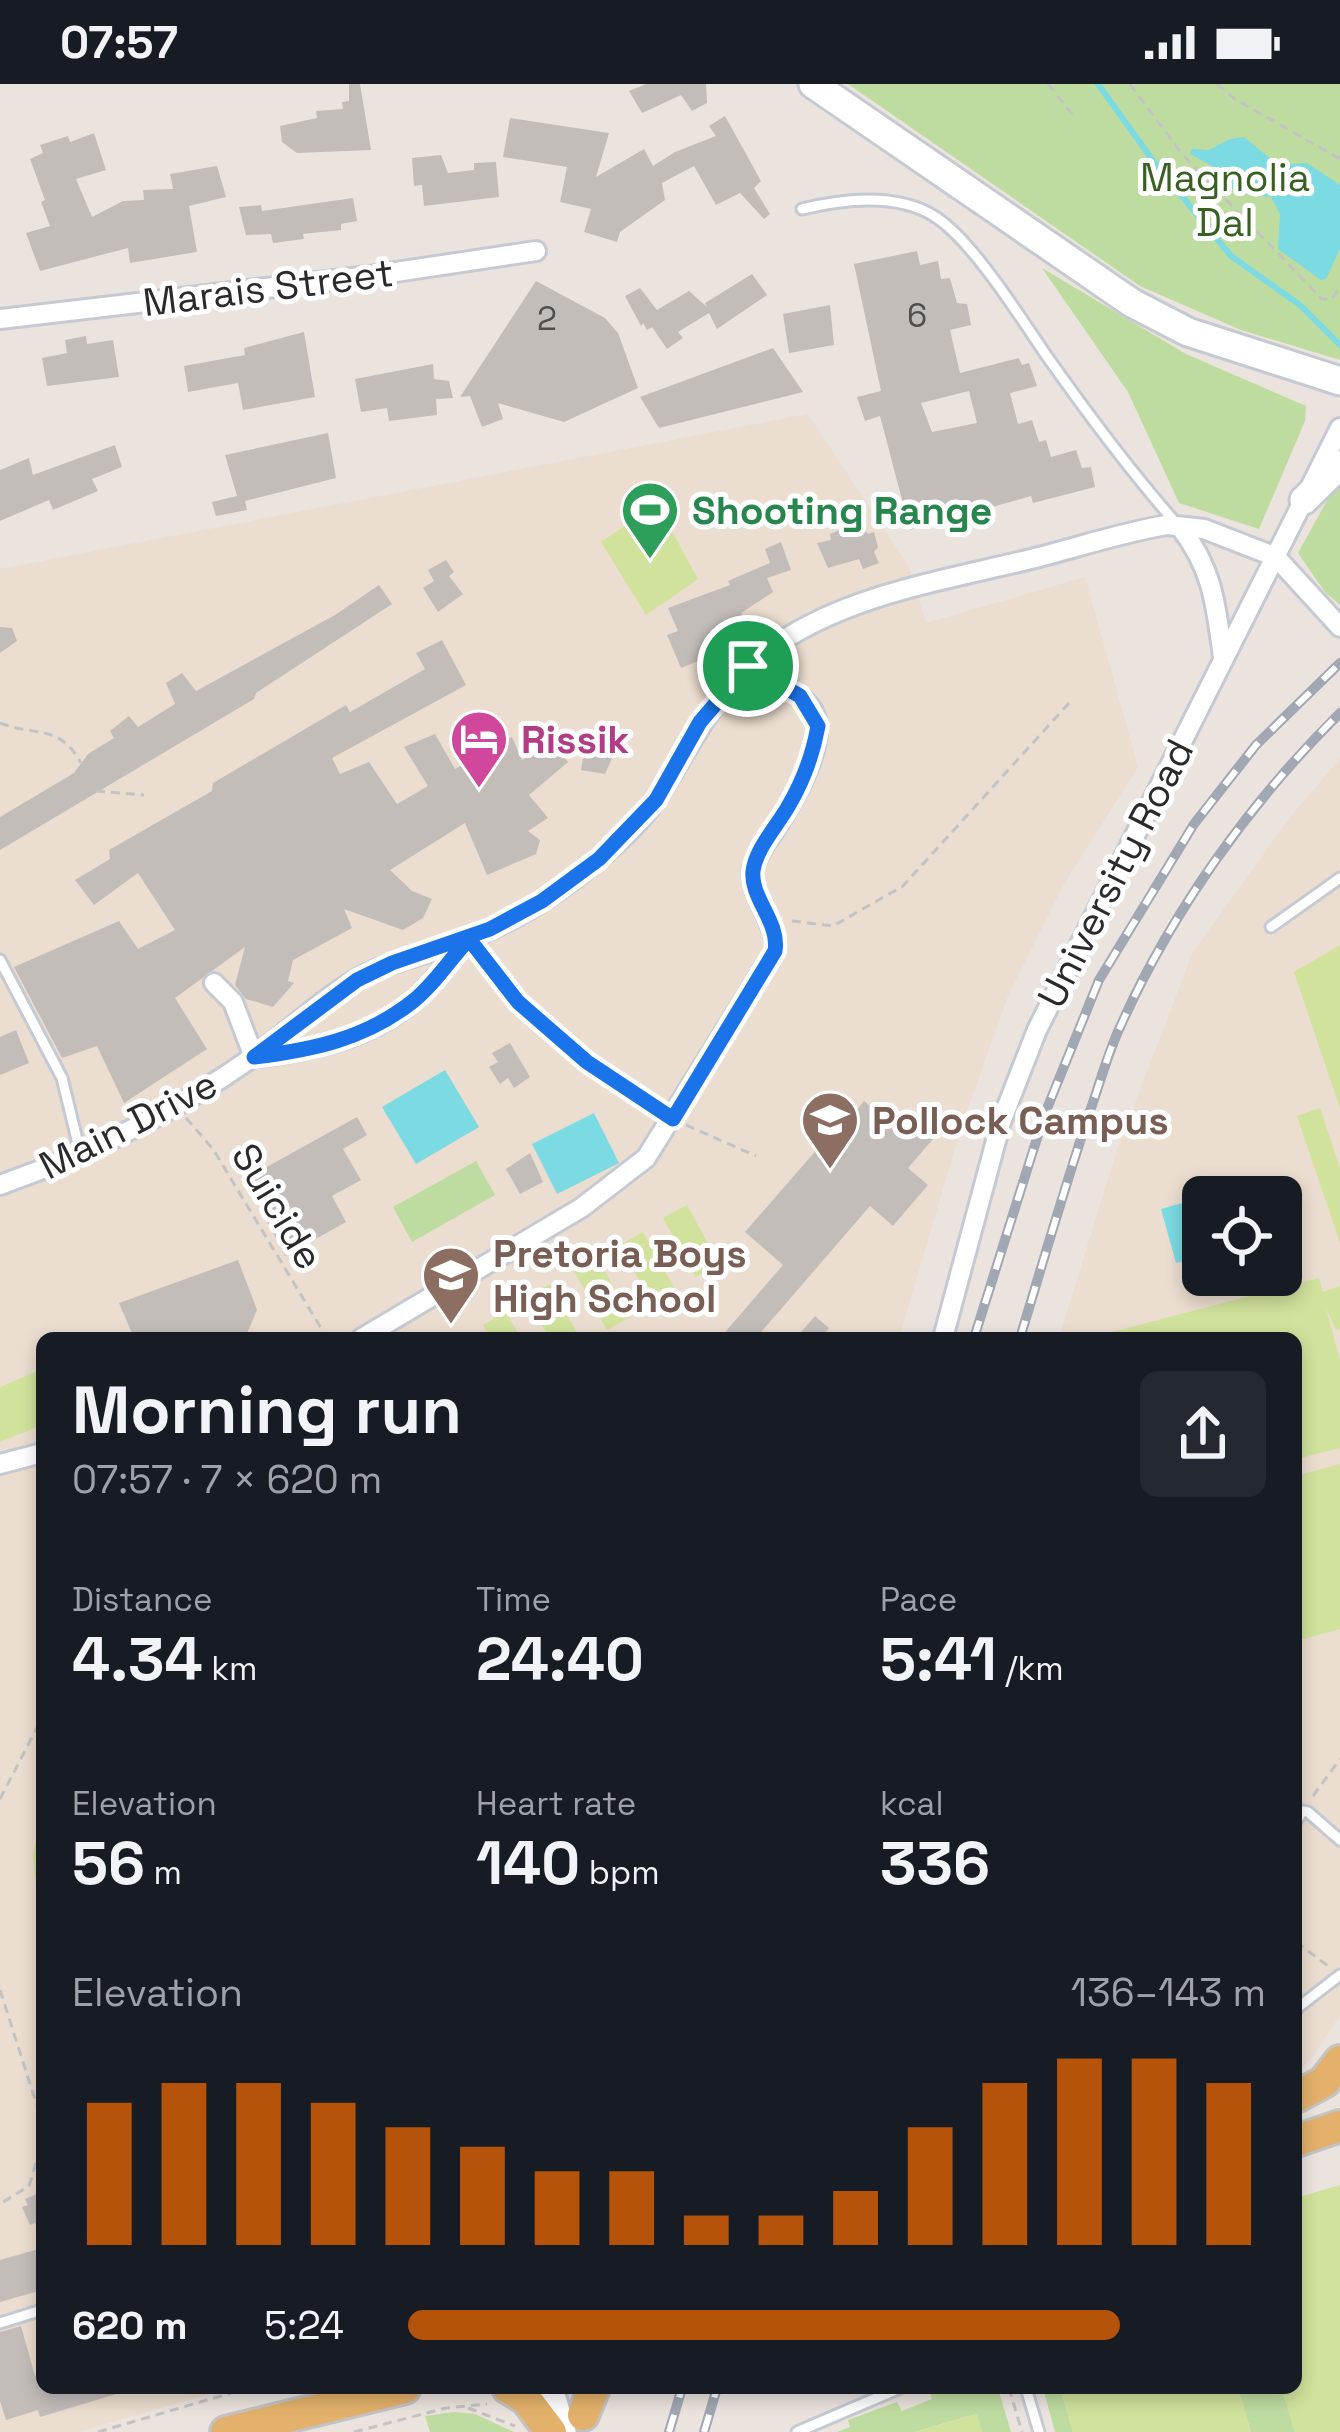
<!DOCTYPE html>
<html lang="en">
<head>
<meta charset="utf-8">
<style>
	body { margin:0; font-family:"Space Grotesk",sans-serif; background:#242831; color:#f1f3f6; height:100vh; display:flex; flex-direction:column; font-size:45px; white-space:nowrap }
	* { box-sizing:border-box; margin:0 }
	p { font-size:39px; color:#9ea1a6 }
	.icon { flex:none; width:66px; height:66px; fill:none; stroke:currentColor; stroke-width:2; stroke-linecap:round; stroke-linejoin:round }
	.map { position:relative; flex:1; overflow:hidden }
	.side { position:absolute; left:36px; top:1248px; width:1266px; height:1062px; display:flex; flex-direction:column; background:#171b24; border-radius:18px; box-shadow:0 6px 18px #0003 }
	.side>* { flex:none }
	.controls { position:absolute; left:1182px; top:1092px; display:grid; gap:24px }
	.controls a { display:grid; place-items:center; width:120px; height:120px; border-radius:18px; background:#171b24; box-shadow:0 6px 18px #0003; font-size:60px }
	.pin { position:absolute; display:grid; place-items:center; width:102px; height:102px; color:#fff; margin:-51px; border:6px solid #fff; border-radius:50%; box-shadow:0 3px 12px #0007 }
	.round { display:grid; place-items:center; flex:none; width:126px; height:126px; border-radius:18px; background:#242831 }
	.summary { display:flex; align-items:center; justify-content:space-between; height:204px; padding:0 36px }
	h1 { font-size:66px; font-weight:600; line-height:90px }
	.metrics { display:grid; grid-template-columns:repeat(3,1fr); gap:18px; height:204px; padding:12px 36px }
	.metrics div { display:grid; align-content:center }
	.metrics b { font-size:60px; font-weight:600 }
	.metrics small { font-size:33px; font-weight:400 }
	.metrics p { font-size:33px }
	.chart { height:336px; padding:24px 36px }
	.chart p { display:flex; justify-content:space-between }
	.chart svg { width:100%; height:216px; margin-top:12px; stroke:#b45309; stroke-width:6 }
	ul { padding:0 36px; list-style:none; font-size:39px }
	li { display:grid; grid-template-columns:192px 144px 1fr; align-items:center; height:90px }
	li i { height:30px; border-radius:15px; background:#b45309 }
	.status { display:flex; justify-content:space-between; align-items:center; height:84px; padding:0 60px; background:#171b24; direction:ltr }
	.status svg { height:33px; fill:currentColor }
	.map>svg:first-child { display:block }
	.education { fill:#ebddcf; fill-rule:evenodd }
	.green { fill:#bfdca0 }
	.pitch { fill:#d1e29c }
	.water { fill:#7bdae2 }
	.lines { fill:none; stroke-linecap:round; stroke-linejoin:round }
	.stream { stroke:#7bdae2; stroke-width:6 }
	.building { fill:#c3bdba; fill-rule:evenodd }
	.lane-casing { stroke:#c5cad2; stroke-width:15 }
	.street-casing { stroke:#c5cad2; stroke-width:24 }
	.secondary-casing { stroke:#c5cad2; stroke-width:33 }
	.primary-casing { stroke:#c3c3c3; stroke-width:36 }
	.path { stroke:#c3c3c3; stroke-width:3; stroke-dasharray:9 6; stroke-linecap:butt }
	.lane { stroke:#fff; stroke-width:9 }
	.street { stroke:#fff; stroke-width:18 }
	.secondary { stroke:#fff; stroke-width:27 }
	.primary { stroke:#e3b16b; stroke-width:30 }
	.rail-casing { stroke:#a1a7b3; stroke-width:10 }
	.rail { stroke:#fff; stroke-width:6; stroke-dasharray:18; stroke-linecap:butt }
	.route-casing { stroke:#fff; stroke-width:24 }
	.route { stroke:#1a73e8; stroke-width:15 }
	.labels { text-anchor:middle; stroke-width:10; stroke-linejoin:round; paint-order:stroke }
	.number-label { font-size:33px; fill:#504f4e }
	.park-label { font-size:39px; fill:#3a6021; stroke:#fff }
	.street-label { font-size:39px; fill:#2a2a2a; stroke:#fff }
	.leisure-label { font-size:39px; font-weight:bold; fill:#27864d; stroke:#fff; text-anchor:start }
	.hotel-label { font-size:39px; font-weight:bold; fill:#b23c85; stroke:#fff; text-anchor:start }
	.education-label { font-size:39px; font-weight:bold; fill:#785e54; stroke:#fff; text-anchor:start }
</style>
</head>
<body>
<div class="status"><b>07:57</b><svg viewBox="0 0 49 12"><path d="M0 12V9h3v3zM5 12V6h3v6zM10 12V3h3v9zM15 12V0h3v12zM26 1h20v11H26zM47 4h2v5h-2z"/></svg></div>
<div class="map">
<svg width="1340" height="2348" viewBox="0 0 1340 2348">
	<rect width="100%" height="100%" fill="#ebe3de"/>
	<!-- education -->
	<path class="education" d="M808,330L909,483L926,539L1085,493L1138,683L1064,800L1008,912L962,1041L899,1254H42V2304H231L77,2348H0V485Z
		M1340,675V1931L1311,1975L1296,1989V1254H1059L1117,1066L1193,868L1291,732ZM1203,1113H1281V1191H1203Z"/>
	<!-- green -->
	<path class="green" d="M848,0H1340V276L1241,246L1140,202Z
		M1042,184L1186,270L1306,322L1305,337L1259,445L1179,419L1128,308Z
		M1340,393V521L1325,508L1298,469Z
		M476,1077L495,1111L412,1158L393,1123Z
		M929,2304H998L1011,2348H982L976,2330L914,2348H837L850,2343L848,2336L897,2318L902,2327L932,2315Z
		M1043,2304H1060L1073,2348H1055Z
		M1238,2304H1282L1295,2348H1251Z
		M454,2328L475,2330L514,2348H430L425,2332Z"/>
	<!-- pitch -->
	<path class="pitch" d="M657,420L698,495L646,531L601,458Z
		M1340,861V1024L1294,888Z
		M1320,1024L1340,1084V1159L1297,1032Z
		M687,1121L719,1180L696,1193L663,1134Z
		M643,1148L676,1207L652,1220L620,1161Z
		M598,1174L630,1233L607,1246L574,1187Z
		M1319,1194L1323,1208L1340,1202V1245L1336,1246L1326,1224L1340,1277V1364L1296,1375V1254H1089Z
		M550,1200L580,1254H549L527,1213Z
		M506,1228L521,1254H490L483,1241Z
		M42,1285V1341L0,1358V1303Z
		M1340,1380V1545L1296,1557V1392Z
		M42,1725V1860L33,1772Z
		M1340,2101V2348H1295L1282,2304H1296V2114Z
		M1060,2304H1238L1251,2348H1073Z
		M977,2330L982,2348H914Z"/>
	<!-- water -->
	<path class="water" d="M1244,53L1278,81L1307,79L1340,101V165L1326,195L1321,196L1278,165L1280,130L1271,113L1235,108L1221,87L1190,70L1192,65L1209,66L1230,55Z
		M445,986L479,1043L416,1080L382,1023Z
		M594,1029L619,1079L557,1110L532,1060Z
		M1229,1106L1231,1113H1203V1172L1176,1179L1161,1125Z"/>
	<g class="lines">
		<!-- stream -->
		<path class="stream" d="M1098,0L1154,78L1231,172L1300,221L1340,261"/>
	</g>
	<!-- building -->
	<path class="building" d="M349,0H360L371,66L297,69L282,58L280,42L317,34L316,27L343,25L342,18L349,17Z
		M646,0H706L707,19L692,27L681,11L642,29L629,7Z
		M725,32L761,97L754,104L770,130L764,135L740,109L716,121L694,82L662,99L665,116L620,148L617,158L584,148L591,125L560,118L567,83L503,73L510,34L609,49L596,93L644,65L653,82L675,68L716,52L709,42Z
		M94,49L106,86L76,95L92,133L123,117L144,116L143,106L173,105L170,90L217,82L226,113L189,122L197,168L130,179L128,164L40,187L26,149L50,142L41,118L45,116L30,75L43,69L40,61L68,52L70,58Z
		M441,71L448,89L474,86V79L496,78L499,113L424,122L422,101L414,102L412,74Z
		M353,114L357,137L341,140V146L303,150L304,155L273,159L271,150L246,151L239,123L261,121L262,127Z
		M917,167L920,181L938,177L941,195L950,194L957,219L967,220L971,241L950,246L960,289L1019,274L1022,281L1029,279L1037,302L1010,309L1018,340L1032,336L1039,358L1046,356L1051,373L1076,366L1082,384L1091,383L1095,403L1033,419L1031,412L910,446L880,332L865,337L857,313L881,307L854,180ZM969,307L977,339L932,348L921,319Z
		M752,190L767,211L717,245L709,229L678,248L683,254L667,265L652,243L647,246L643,239L641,242L625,212L640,204L657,226L689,207L707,223L705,219Z
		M536,197L605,234L618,249L638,304L564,338L498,319L503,335L482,343L470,312L460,313Z
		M830,221L834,261L789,269L783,230Z
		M304,248L315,313L243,326L238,299L188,308L184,282L245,271L244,264Z
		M86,252L87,260L113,256L119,293L47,302L42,274L67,269L65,256Z
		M773,264L803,308L659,344L640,313Z
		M433,280L434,295L449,297L453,314L436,315L437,331L389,337L387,324L361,328L355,295Z
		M328,349L336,394L245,417L247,426L216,432L212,418L237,412L225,371Z
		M115,361L122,383L92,395L98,407L53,426L49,416L0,437V386L29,374L33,391Z
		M846,443L850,449L863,444L868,450L874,448L878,463L874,468L879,479L863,485L859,475L828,484L817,459L831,456L830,450Z
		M781,458L791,486L767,494L773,508L741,529L753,555L681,584L667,551L678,547L668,524L730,501L728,497L770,479L765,465Z
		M446,476L454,488L449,492L463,510L438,528L423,504L434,497L428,486Z
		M379,501L392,520L256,609L254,615L0,766V733L74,689L88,670L114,654L110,647L129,632L138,643L175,620L166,599L182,589L196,607L335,531Z
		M0,543L12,544L17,557L0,569Z
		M442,556L466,601L332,674L340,690L369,678L397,720L428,702L404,663L435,650L455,685L512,653L522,676L554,660L568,678L529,711L548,734L528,747L540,756L536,770L487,791L465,739L390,786L412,807L432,815L423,834L403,846L344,825L352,844L293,876L288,897L294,899L273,923L246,915L235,901L245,863L175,914L207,965L124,1019L97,962L62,974L14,883L119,837L138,865L175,846L138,789L94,821L75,796L110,775L109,766L212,707L213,699L346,621L350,628L425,585L416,569Z
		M585,664L612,674L605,690L581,686Z
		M16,946L29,979L0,991V953Z
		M510,959L530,993L514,1004L508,994L500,1000L489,983L498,978L492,969Z
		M864,1017L898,1046L910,1033L934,1054L908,1084L928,1101L893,1142L870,1122L756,1254H720L783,1181L745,1148L847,1031L850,1034Z
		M357,1033L367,1051L343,1065L361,1096L332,1112L346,1138L285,1172L245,1095Z
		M530,1069L543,1098L520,1110L506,1085Z
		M238,1176L257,1226L245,1254H134L119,1219Z
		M815,1232L829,1244L821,1254H796Z
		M42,2108V2155L35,2139L30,2141L22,2123L28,2121L25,2115Z
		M42,2164V2206L0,2218V2176Z
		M21,2242L35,2292L42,2290V2304H122L123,2308L40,2333L38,2326L6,2336L0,2317V2248Z"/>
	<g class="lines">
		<defs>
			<path id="lane" d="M802,125C844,115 899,108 937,134C974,159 1020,233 1046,271C1087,329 1129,386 1176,439
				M1271,843L1340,794
				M0,876L62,994L81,1072
				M1296,1737L1303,1727L1308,1728L1340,1756
				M1296,1925L1340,1891
				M0,2239L42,2226
				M1026,2304L1039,2348
				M797,2348L900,2304"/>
			<path id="street" d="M0,235L369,192L536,167
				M1180,443C1213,485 1216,522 1223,573
				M214,899L233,918L254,973
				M259,973C315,965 373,954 417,914C435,897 450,875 467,857
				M0,1101C90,1069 172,1030 250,975C287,950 320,916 359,894C394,875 433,869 470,854C517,836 563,806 601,773C621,756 642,737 657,714C687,668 708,619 750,581C826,513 939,498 1035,474C1079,463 1123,448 1167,441L1204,445L1276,473L1340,543
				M362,1254L581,1124L646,1074L775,867C779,838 749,814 753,786C755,772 767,757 775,745C792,718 832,654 811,624C796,604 769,594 749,582
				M943,1254L1001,1038L1037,946L1340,344
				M0,1380L42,1369"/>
			<path id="secondary" d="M813,0L1132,219L1188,248L1340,297
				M1304,416L1340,381
				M549,2304L562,2348"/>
			<path id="primary" d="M1296,2013L1324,1998L1340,1977
				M1296,2057L1340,2042
				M508,2304L526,2315L551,2348
				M583,2331L594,2304
				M226,2348L405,2304"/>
		</defs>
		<!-- lane casing -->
		<use href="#lane" class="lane-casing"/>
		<!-- street casing -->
		<use href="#street" class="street-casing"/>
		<!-- secondary casing -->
		<use href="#secondary" class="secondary-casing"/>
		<!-- primary casing -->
		<use href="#primary" class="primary-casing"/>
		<!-- path -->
		<path class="path" d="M1048,0L1073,31
			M1130,0L1182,70L1322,215H1332L1340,202
			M1217,0L1235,15L1340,75
			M0,639C35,653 59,639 81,679
			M96,707L144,711
			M792,837L833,842L903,802L1070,618
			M481,870C532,936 588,978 657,1025
			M186,1034L213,1065L327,1254
			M686,1041L756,1072
			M1313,1712L1340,1675
			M0,1715L42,1634
			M1296,1858L1328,1882
			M0,1906L40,2031V2066L29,2102L0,2120
			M1009,2304L1022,2348
			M468,2324L515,2342
			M98,2348L248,2304
			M354,2348L446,2324L487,2320"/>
		<!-- lane -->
		<use href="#lane" class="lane"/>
		<!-- street -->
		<use href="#street" class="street"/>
		<!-- secondary -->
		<use href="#secondary" class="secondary"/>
		<!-- primary -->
		<use href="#primary" class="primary"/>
		<defs>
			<path id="rail" d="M974,1254L1044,1032L1099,896L1194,740L1256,661L1340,579
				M1020,1254C1043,1178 1065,1102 1090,1027C1100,999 1108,968 1121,941C1172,827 1251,717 1340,629
				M669,2348L682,2304
				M704,2348L717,2304"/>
		</defs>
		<!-- rail casing -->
		<use href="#rail" class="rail-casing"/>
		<!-- rail -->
		<use href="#rail" class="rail"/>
	</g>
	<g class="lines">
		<defs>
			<path id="route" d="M748,582L700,638L656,716L599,775L542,817L490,845L392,879L357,896L254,973C312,966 365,955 412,918C434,901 450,875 469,855L518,918L587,978L673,1035L775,867C780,838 750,814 753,787C756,764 778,741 789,721C803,697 813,670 818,642L800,612L748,582"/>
		</defs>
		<!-- route casing -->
		<use href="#route" class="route-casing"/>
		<!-- route -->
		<use href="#route" class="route"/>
	</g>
	<!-- icons -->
	<defs>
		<symbol id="stadium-pin" viewBox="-11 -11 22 30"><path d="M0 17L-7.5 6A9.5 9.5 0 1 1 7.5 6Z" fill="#2e9e5b" stroke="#fff"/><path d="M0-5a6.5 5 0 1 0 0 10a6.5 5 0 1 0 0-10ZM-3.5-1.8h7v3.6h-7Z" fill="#fff"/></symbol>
		<symbol id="hotel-pin" viewBox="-11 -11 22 30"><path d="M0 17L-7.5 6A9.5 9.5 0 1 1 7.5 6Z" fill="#d1479c" stroke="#fff"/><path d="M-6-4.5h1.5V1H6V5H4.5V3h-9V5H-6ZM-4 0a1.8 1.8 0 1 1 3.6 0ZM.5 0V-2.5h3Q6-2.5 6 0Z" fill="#fff"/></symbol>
		<symbol id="school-pin" viewBox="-11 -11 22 30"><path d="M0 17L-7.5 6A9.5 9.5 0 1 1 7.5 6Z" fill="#8d6e63" stroke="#fff"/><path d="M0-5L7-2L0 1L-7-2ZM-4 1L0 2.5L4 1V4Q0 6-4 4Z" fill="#fff"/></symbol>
	</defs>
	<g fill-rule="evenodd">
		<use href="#stadium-pin" x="617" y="393" width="66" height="90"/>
		<use href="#hotel-pin" x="446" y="622" width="66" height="90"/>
		<use href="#school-pin" x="797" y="1003" width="66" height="90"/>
		<use href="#school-pin" x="418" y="1158" width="66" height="90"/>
	</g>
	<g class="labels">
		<!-- number labels -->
		<g class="number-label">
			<text x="917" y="243">6</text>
			<text x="547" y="246">2</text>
		</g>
		<!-- park labels -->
		<g class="park-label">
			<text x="1225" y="107">Magnolia<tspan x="1225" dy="45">Dal</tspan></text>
		</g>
		<!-- street labels -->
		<g class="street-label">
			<text transform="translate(268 203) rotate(-7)" y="14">Marais Street</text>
			<text transform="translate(1115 789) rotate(-63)" y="14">University Road</text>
			<text transform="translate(128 1040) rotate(-27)" y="14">Main Drive</text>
			<text transform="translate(278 1122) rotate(59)" y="14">Suicide</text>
		</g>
		<!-- leisure labels -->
		<g class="leisure-label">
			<text x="692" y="440">Shooting Range</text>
		</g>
		<!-- hotel labels -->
		<g class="hotel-label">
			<text x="521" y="669">Rissik</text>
		</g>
		<!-- education labels -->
		<g class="education-label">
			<text x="872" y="1050">Pollock Campus</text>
			<text x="493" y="1183">Pretoria Boys<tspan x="493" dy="45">High School</tspan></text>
		</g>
	</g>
</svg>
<div class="controls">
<a><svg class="icon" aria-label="locate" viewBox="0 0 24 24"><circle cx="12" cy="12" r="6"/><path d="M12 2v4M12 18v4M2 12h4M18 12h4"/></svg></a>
</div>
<div class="pin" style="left:748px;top:582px;background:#1e9e55"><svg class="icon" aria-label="arrive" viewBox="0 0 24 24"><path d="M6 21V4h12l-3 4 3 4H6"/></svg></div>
<section class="side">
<div class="summary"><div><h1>Morning run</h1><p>07:57 · 7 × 620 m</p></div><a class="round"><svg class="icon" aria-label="share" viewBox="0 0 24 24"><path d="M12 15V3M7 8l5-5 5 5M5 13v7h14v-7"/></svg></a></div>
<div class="metrics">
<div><p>Distance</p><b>4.34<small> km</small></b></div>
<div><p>Time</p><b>24:40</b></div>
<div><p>Pace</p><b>5:41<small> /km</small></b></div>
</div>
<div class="metrics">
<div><p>Elevation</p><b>56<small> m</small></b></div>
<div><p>Heart rate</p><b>140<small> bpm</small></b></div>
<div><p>kcal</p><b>336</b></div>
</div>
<div class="chart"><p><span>Elevation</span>136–143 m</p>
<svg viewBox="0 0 160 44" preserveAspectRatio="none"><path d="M5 44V15M15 44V11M25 44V11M35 44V15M45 44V20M55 44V24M65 44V29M75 44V29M85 44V38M95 44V38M105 44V33M115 44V20M125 44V11M135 44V6M145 44V6M155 44V11"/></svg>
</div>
<ul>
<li><b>620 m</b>5:24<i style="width:83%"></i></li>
</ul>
</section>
</div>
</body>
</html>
